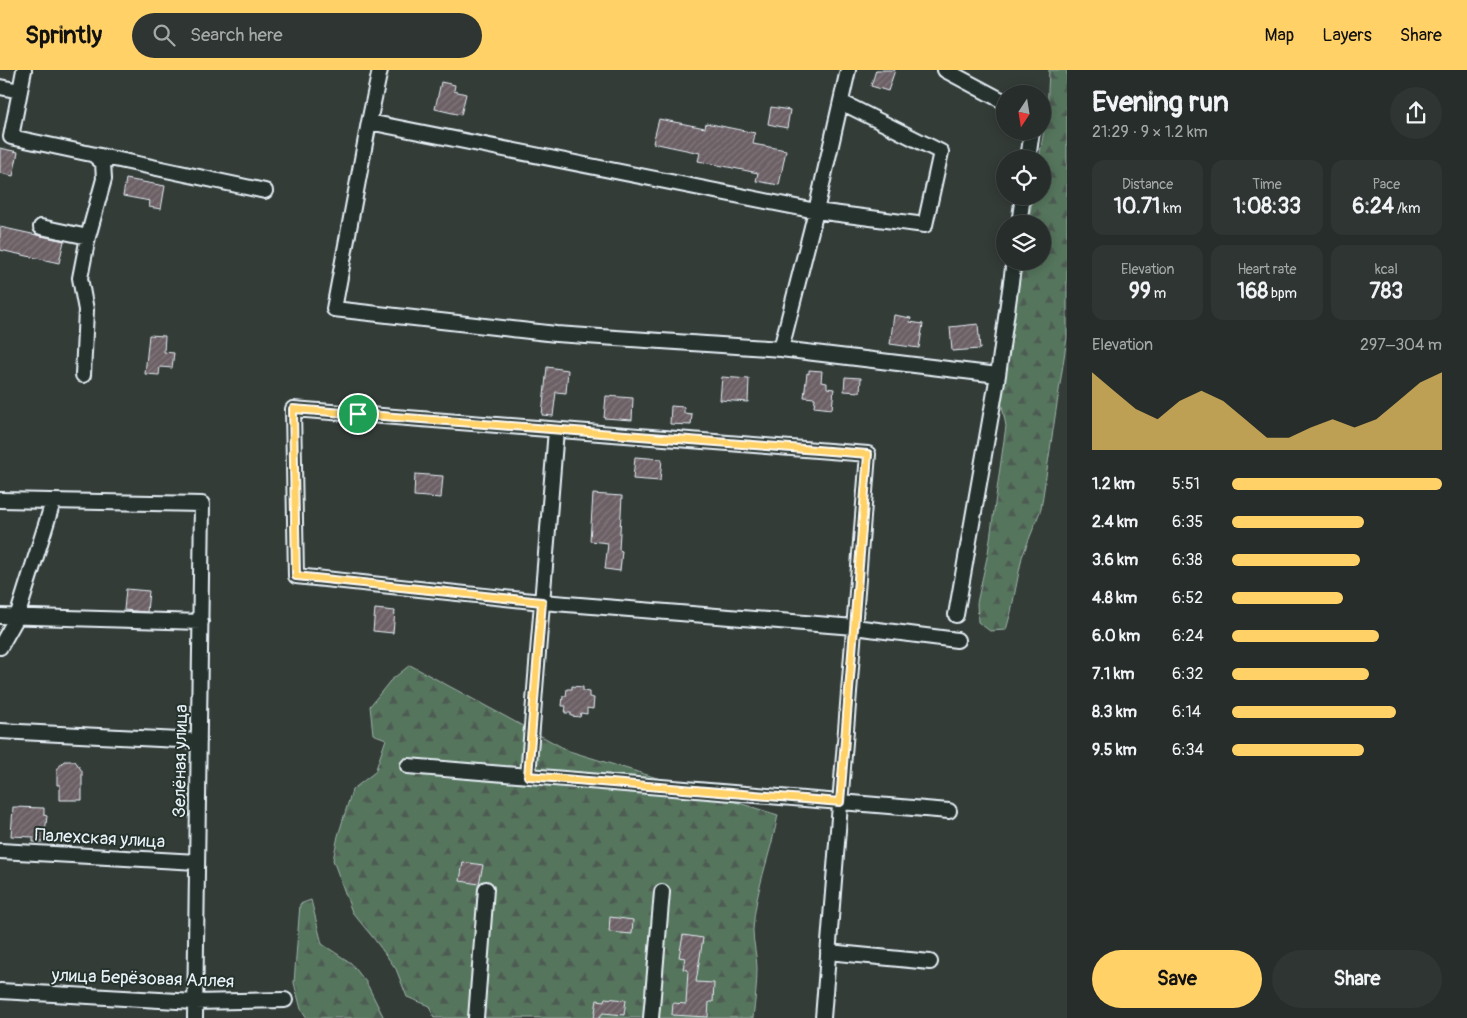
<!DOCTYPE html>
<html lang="en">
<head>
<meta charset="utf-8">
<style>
	body { margin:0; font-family:Pangolin,sans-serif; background:#2f3532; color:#f1f3f6; height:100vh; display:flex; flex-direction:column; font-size:19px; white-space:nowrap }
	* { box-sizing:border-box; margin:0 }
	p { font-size:16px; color:#a4a8a8 }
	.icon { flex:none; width:28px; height:28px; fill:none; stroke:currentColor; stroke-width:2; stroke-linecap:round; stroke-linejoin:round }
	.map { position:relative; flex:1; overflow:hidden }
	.drawer { display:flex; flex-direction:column; background:#272d2a; width:400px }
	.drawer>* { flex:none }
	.needle { width:32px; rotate:192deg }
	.controls { position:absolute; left:996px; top:15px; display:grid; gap:10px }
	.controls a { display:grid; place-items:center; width:55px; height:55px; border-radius:50%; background:#272d2a; box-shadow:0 2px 12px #0003,0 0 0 1px #434947; font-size:25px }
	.pin { position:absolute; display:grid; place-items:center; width:42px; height:42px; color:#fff; margin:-21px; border:2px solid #fff; border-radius:50%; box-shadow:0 1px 5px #0007 }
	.round { display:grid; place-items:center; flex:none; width:52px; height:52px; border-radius:26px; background:#2f3532 }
	.summary { display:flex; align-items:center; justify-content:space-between; height:85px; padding:0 25px }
	h1 { font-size:28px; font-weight:800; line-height:38px }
	.figures { display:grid; grid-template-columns:repeat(3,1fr); gap:8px; height:85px; padding:5px 25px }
	.figures div { display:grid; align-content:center; border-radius:12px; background:#2f3532; text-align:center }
	.figures b { font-size:21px; font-weight:800 }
	.figures small { font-size:14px; font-weight:400 }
	.figures p { font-size:14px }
	.chart { height:140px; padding:10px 25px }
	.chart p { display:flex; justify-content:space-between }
	.chart svg { width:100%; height:90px; margin-top:5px; fill:#ffd166; opacity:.7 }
	.primary-button { display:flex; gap:10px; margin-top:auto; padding:10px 25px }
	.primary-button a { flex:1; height:58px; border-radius:30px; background:#ffd166; color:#111; font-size:20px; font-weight:800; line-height:58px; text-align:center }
	.primary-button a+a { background:#2f3532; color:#f1f3f6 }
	ul { padding:0 25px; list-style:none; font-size:16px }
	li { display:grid; grid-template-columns:80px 60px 1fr; align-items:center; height:38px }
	li i { height:12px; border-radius:6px; background:#ffd166 }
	header { display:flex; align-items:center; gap:30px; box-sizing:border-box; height:70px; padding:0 25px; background:#ffd166; color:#111 }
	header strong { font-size:24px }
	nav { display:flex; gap:28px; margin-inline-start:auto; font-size:18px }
	.search { width:350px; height:45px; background:#2f3532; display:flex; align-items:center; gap:12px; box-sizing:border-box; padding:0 18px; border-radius:28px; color:#a4a8a8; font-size:19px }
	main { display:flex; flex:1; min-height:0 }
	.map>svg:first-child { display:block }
	.forest { fill:url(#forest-firs); stroke:#9eb2aa }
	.building { fill:url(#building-hatch); stroke:#e8f1f8 }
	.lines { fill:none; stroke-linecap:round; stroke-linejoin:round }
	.minor-casing { stroke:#e8f1f8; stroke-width:18 }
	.minor { stroke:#26332d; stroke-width:14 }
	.route-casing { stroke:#fff; stroke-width:10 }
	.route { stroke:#ffd166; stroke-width:6 }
	.labels { text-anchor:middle; stroke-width:4; stroke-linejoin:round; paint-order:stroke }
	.street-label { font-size:18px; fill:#e8f1f8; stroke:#26332d }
</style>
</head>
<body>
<header>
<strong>Sprintly</strong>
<div class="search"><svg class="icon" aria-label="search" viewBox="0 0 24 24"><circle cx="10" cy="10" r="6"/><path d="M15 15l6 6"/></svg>Search here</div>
<nav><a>Map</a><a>Layers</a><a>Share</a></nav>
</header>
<main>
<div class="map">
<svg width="1067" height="948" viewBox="0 0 1067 948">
	<defs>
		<pattern id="forest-firs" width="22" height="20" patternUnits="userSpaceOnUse" patternTransform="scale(1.25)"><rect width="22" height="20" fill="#55745c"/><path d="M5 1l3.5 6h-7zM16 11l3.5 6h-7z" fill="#4d5c52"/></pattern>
		<pattern id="building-hatch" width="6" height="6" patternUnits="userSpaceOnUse" patternTransform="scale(1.25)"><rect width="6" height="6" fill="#6c6165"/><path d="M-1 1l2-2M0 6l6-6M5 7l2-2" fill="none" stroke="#81787c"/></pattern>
	</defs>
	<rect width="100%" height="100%" fill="#343c38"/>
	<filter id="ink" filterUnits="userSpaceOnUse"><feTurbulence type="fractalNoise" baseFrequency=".02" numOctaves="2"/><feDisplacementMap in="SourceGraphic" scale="10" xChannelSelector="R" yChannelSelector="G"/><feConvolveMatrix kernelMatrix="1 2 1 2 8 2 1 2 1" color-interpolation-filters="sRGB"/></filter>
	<g filter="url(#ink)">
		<!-- forest -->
		<path class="forest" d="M1049,0H1067V268L1041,439L1022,487L1011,542L1006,560L990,561L978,552L977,533L988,483L1006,356L999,321L1021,191H1042V154H1028L1033,126H1042V89H1039L1047,42Z
			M410,595L569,681L778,745C771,784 755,820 753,860C753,873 757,886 757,898C757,915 755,932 753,948H434L430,936L407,927L396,899L375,870L352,842L333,790L338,766L352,720L375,702L386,669L373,664L370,636L390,611Z
			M311,830L322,874L351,893L366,912L384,948H307L301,939L294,913L300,834Z"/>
		<!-- building -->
		<path class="building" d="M876,0H895L888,21L871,16Z
			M441,12L455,15L454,21L466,24L461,45L435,39Z
			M771,37L790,40L787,58L768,54Z
			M659,49L705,58L706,53L755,63L753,74L786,80L779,115L756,111L758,103L698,91L700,83L653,73Z
			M0,78L18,82L13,106L0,103Z
			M126,109L165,116L161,139L149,137L150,131L123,126Z
			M0,157L64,171L59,193L0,180Z
			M894,245L911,248L910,252L923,254L919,278L890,274Z
			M978,254L980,279L952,281L950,257Z
			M149,265L165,266L164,282L174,283L172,298L160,297L159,305L145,304Z
			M547,297L568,300L566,323L556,322L553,346L542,345Z
			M809,300L822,301L821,312L827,313V318L834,319L832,339L814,337L815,328L804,327L807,303L809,304Z
			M722,307L749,309L748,332L720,330Z
			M845,307L861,308L860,322L844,321Z
			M606,326L633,328L632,350L604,348Z
			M671,336L684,337V343L692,344L691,355L670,354Z
			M635,387L662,389L660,411L633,409Z
			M415,404L443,406L441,428L414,426Z
			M593,424L622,426L619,480L622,481L620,501L605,499L608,473L590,471Z
			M126,519L149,521L147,542L124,540Z
			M375,539L395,541L393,563L373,561Z
			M572,616L583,617V621L589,622V627L594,628L593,639L587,638V644L581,643L580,647L571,646V643H565L566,636H562L563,626H566L567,619H572Z
			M64,691H75L82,701V730H60V715H57V699Z
			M13,737L44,738V745L47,746L44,772H33V767L11,766Z
			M463,792L483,795L479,814L460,811Z
			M610,847L633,850L632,864L609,862Z
			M683,865L703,868L696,912L714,913L713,932H709L708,947L672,945L673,933L686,934L688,900L683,899L685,888L679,887Z
			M605,928L626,930L624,945L603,943L599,948H594L597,930L604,931Z"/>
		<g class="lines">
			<defs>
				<path id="minor" d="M24,0L11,67L265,121
					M380,0L369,52L334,239L556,264L781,279L998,305
					M945,0L1005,32
					M0,17L20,21
					M369,52L816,141L925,155L941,82L841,32
					M1028,89L1032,61
					M1019,154L1023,126
					M41,157L88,167L80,208L86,240L83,305
					M88,167L104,109L103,93L94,85
					M781,279L816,141L848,0
					M0,430L202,434L195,948
					M956,545L998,305L1014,191
					M0,546L201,552
					M0,577L17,547L53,432
					M0,661L199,671
					M408,696L949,741
					M528,706L556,360
					M0,781L197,792
					M828,882L930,892
					M0,921L195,932L285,930
					M476,948L486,819
					M651,948L662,822
					M823,948L868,384L293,339L296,506L542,532L854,557L957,570"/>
			</defs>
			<!-- minor casing -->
			<use href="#minor" class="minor-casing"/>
			<!-- minor -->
			<use href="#minor" class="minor"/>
		</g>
	</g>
	<g class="lines" filter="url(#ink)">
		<defs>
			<path id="route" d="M293,339L868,384L840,732L528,706L542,532L296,506Z"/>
		</defs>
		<!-- route casing -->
		<use href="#route" class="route-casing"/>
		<!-- route -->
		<use href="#route" class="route"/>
	</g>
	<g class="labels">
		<!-- street labels -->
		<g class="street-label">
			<text transform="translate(180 691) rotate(-89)" y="6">Зелёная улица</text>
			<text transform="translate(100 768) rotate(3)" y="6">Палехская улица</text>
			<text transform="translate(143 908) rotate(2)" y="6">улица Берёзовая Аллея</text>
		</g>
	</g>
</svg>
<div class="controls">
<a><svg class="needle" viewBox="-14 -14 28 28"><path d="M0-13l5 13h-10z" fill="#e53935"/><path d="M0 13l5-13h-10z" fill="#a4a8a8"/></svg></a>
<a><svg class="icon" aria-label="locate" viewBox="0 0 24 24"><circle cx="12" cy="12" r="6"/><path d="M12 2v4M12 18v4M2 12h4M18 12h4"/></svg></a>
<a><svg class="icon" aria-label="layers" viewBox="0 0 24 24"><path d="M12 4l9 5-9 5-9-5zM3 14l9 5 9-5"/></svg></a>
</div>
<div class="pin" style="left:358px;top:344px;background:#1e9e55"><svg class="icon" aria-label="arrive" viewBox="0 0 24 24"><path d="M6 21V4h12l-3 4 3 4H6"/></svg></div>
</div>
<section class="drawer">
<div class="summary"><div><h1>Evening run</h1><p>21:29 · 9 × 1.2 km</p></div><a class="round"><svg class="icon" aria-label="share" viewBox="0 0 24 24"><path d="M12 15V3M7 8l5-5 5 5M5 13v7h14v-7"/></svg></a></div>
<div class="figures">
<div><p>Distance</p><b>10.71<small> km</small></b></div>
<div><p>Time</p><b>1:08:33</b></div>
<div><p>Pace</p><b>6:24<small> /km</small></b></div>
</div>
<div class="figures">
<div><p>Elevation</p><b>99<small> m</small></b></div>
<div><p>Heart rate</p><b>168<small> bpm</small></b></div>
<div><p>kcal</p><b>783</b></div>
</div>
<div class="chart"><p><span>Elevation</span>297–304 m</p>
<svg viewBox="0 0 160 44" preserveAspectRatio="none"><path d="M0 44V6L10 15L20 24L30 29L40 20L50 15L60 20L70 29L80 38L90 38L100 33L110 29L120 33L130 29L140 20L150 11L160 6V44z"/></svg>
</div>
<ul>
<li><b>1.2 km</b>5:51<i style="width:100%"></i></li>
<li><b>2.4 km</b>6:35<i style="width:63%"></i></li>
<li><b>3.6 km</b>6:38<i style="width:61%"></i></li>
<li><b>4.8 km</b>6:52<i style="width:53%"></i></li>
<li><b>6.0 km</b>6:24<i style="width:70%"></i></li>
<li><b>7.1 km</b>6:32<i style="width:65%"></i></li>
<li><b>8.3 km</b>6:14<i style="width:78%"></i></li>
<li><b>9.5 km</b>6:34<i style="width:63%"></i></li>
</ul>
<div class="primary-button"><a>Save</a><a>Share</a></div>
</section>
</main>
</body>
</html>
